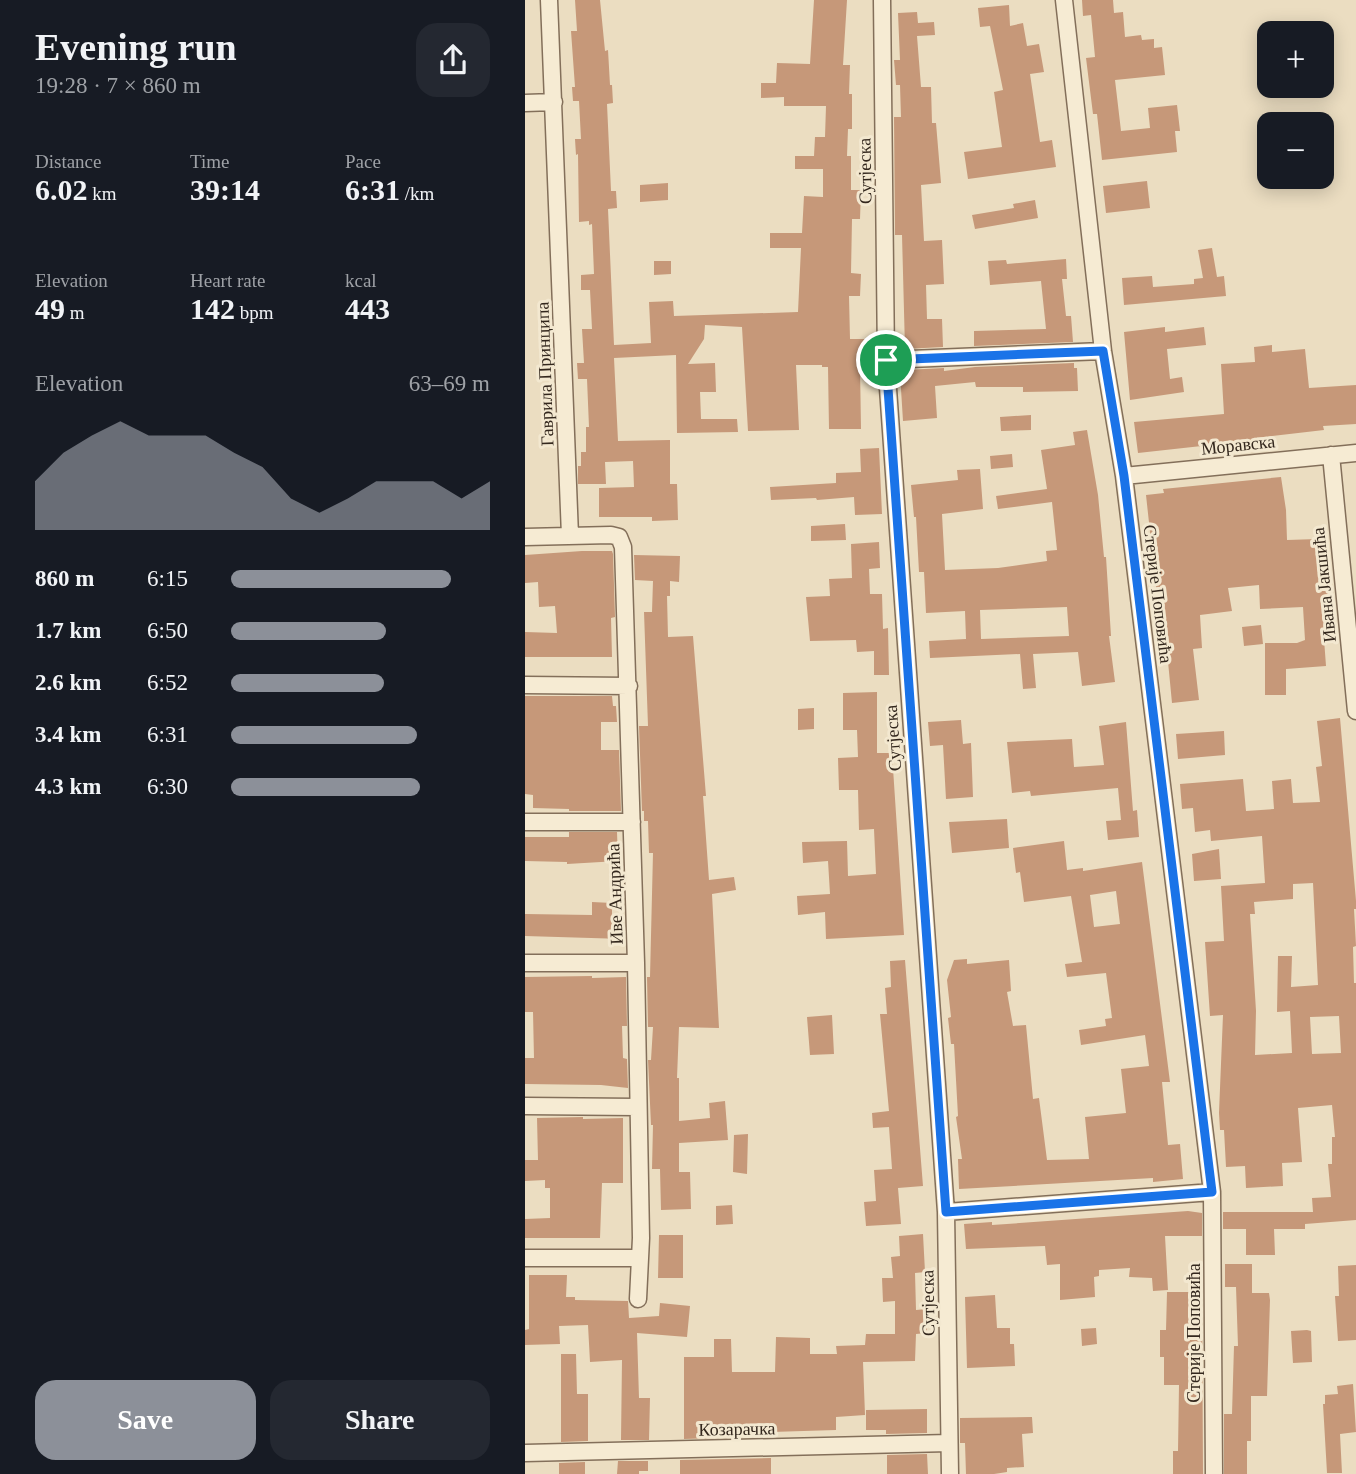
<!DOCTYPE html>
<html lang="en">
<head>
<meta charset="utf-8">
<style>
	body { margin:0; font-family:Georgia,serif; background:#242831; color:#f1f3f6; height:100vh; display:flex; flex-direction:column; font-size:26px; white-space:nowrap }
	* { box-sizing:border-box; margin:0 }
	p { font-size:23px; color:#9ea1a6 }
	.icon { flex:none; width:38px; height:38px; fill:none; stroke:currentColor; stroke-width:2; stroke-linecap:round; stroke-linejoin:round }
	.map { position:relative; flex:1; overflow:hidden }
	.details { display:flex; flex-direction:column; background:#171b24; width:525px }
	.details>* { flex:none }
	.tools { position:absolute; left:732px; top:21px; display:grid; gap:14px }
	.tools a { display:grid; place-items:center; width:77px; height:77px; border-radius:14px; background:#171b24; box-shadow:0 4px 18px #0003; font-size:35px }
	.pin { position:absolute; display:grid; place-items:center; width:60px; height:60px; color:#fff; margin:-30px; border:4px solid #fff; border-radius:50%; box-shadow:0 2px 7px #0007 }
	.round { display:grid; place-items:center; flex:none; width:74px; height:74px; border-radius:21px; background:#242831 }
	.headline { display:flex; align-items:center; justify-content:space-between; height:119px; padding:0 35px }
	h1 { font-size:38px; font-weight:600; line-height:52px }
	.stats { display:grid; grid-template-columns:repeat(3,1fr); gap:10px; height:119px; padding:7px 35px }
	.stats div { display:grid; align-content:center }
	.stats b { font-size:30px; font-weight:600 }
	.stats small { font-size:19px; font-weight:400 }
	.stats p { font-size:19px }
	.chart { height:196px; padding:14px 35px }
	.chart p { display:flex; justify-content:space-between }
	.chart svg { width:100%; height:126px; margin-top:7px; fill:#8c9099; opacity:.7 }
	.primary-button { display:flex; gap:14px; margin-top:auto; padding:14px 35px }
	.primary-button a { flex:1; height:80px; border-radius:21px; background:#8c9099; color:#fff; font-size:28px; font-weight:600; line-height:80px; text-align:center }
	.primary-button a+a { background:#242831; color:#f1f3f6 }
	ul { padding:0 35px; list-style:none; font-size:23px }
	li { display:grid; grid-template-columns:112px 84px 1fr; align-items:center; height:52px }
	li i { height:18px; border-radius:9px; background:#8c9099 }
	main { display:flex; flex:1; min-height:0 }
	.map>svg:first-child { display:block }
	.building { fill:#c69879; fill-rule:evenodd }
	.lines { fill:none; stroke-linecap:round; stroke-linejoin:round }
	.street-casing { stroke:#836f5a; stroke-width:19 }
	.street { stroke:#f6ebd3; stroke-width:16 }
	.route-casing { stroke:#fff; stroke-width:14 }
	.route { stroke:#1a73e8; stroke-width:9 }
	.labels { text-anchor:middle; stroke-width:6; stroke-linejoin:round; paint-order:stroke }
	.street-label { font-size:18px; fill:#33271d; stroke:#f3e8d0 }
</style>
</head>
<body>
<main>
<section class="details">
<div class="headline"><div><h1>Evening run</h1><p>19:28 · 7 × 860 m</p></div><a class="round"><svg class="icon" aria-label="share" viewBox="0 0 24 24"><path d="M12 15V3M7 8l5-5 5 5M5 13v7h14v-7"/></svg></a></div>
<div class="stats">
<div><p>Distance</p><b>6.02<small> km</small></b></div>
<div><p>Time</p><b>39:14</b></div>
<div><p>Pace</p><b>6:31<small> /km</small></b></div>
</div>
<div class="stats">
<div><p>Elevation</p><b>49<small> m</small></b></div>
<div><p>Heart rate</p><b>142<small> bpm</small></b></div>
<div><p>kcal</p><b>443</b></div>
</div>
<div class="chart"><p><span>Elevation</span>63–69 m</p>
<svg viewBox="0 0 160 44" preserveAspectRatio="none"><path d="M0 44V27L10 17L20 11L30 6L40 11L50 11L60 11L70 17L80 22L90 33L100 38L110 33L120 27L130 27L140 27L150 33L160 27V44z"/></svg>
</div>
<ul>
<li><b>860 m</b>6:15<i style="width:85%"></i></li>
<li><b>1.7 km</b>6:50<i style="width:60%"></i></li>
<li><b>2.6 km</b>6:52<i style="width:59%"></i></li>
<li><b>3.4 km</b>6:31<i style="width:72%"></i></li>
<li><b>4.3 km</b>6:30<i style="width:73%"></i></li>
</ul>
<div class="primary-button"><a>Save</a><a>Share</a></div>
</section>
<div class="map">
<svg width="831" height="1474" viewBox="0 0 831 1474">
	<rect width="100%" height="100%" fill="#ebddc1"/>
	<!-- building -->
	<path class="building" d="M50,0H75L80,51L83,50L85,85H87L88,103L82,104L86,191H91L92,208L83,209L89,345L126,343L124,302L148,301L149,316L273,312L276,248H245V233H277L279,196L298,197V169H270V156H289L290,137H300L301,106H259V97L236,98V83H251L252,63L285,64L289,0H322L318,65H325L324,94H327V129H323L322,156H326V190H336L335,219H327L326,273L336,274L335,296H324L325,339H341V367H335L336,429H304L303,367H297V365H271L274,430L223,431L217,327L180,325L179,339L163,364L190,363L191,392H175L176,419H212L213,432L152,433L151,355L89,358L93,441L145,440V484H152L153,520L127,521V517H74V488L109,487L108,461L80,462L81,484H53V466H56V452H61V427H64L62,379H53L52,363H59L57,329H67L65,290H56V275L69,274L67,224L64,225V221L54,222L53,154L51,155L50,139H56L54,101H48L47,87H50L46,31H52Z
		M557,0H588L589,13L598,12L600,37L616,35L617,40L629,39V48L637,47L640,75L590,80L596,131L625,128L623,108L652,105L655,131H650L652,152L577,160L572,114H568L561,58L570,57L566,15L558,16Z
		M484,5L485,26L498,23L502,46L514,44L519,72L505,74L515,142L527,140L531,167L443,179L439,152L477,147L469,92L478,90L465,26L455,27L453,8Z
		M392,12L393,23L409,22L410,35L392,36L396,87H406L407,123H411L416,183L396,185L399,241L417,240L419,284L401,285L402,319H417L418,347L380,349L377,235H370L369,117H376L375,85H371L369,60H375L373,13Z
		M622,181L625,208L581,213L578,186Z
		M143,183V200L115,202V185Z
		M510,200L513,218L450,229L447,215L489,208L488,204Z
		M687,248L692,277L699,276L701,296L599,305L597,278L627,276L628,287L669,284V279L678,278L673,250Z
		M541,259L542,279H537L541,316H546L548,342L449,346V331L521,329L516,281L465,285L463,261L481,260L482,264Z
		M129,261H146V274L129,275Z
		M640,327V332L679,327L681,345L642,349L645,379L657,377L659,392L605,400L599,332Z
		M747,345V352L780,349L784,388L831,385V424L798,426L799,430L731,438V440L613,453L609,422L699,414L696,364L730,362L729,347Z
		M549,363V368H552L553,391L498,392V387H451L450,382L410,386L412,418L378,421L375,373H380V370L419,368V371L450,367Z
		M506,415V430L476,431L475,417Z
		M562,430L573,495L579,557H581L586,636H584L590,682L557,686L553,652L508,654L511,688L498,689L495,654L405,658L404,641L441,639L440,611L401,613L399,572H394L391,517H389L386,485L433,480L432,470L455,469L458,509L417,514L420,570L473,568L522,561L521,551L532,550L527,502L473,509L471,496L522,489L516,450L550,445L548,432ZM542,607L544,636L456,639L455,610Z
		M354,448L357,514L330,515L329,497L292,500L291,498L246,500L245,487L311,483V473L336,472L335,449Z
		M487,454L488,467L466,469L465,456Z
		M756,477L761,510L762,540L793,539L795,575H801L804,609H808L809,638L799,639L801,666L761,669V695H740V643H772L780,640L778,607L735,609L734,585L703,588L707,611L675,615L677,648L668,649L674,700L647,703L639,620H637L634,596H632L621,495L639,493L638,489Z
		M320,524L321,540L286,541V526Z
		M354,542L355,568L344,569L345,594H357L358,629L363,628L364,675H349V651L332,652L331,640L285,641L281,597L305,596L304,579L327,578L326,544Z
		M57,551H87L88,554L90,617L86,618L87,657H0V632L32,633L30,606L14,607L13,582L0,583V555Z
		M109,555L155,556L154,582L145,581V596H142L143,637L168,636L181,796H178L184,880L209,877L211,890L187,894L194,1028L154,1027L152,1078H154V1121L185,1118L184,1103L200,1101L203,1140L154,1143V1172H165L166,1209L136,1210L135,1169H127L128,1125H126L123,1060H126L128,1027H123L122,977H125L128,853H124L123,821H119V811H117L114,726H123L119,612H127L128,581L110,580Z
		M736,625L738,644L719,646L717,627Z
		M352,692V753H367L379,935L301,939L300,912L273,915L272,896L305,894L303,861L278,863L277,842L322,841L323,876L351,874L349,829L334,830L333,790H314L313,758L333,757L332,730H318V693Z
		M0,696H87L88,706H91L92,722H76V750H94L96,811H44V809L8,808V795L0,794Z
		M289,708V729L273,730V709Z
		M815,718L831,901V909H829L831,946L828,947L829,983H831V1220L780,1224V1229H749L750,1255H721V1229H698V1212H788L787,1198L806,1197L803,1164H807V1137H810L807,1105L773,1108L777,1162L757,1163L758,1186L721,1188L720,1166L701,1167L699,1130H695L694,1113L698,1015L685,1016L680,942L699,941L696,886L740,883L737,836L686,841L685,830L670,832L668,808L657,809L655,784L718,779L721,811L749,809L747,781L766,779L768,803L795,802L791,767L797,766L792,721ZM788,883L793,985L766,987L767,956H753L752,1012L765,1011L767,1053L730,1055L731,1011L725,914H730L729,902L768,899V884ZM814,1016L816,1053L787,1054L785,1017Z
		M436,720L438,744L446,743L448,797L421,799L418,745L405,746L403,722Z
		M601,722L608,811L612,810L614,837L583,840L581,821L596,820L593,788L506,796L505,791L487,793L482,742L547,739L549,767L579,765L574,726Z
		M699,731L700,755L653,759L651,734Z
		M482,819L484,848L427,853L424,822Z
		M44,832H92L93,861L42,864V862L0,861V837H44Z
		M539,841L542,870L558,868V871L617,862L645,1082H637L643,1145L655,1144L658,1179L628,1182V1178L434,1189L433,1159H437L431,1117L433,1116L429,1044H426L423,1018L426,1017L422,980L429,960L442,959V964L484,960L486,991L482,992L488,1026L501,1025L508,1099L514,1098L522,1160L564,1159L560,1117L601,1113L596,1069L624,1066L620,1035L556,1045L554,1030L581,1026L580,1019L587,1018L581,973L542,977L540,964L557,962L546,896L499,902L495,872L491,873L488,848ZM591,891L595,924L569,927L565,895Z
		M694,849L696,879L669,881L667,854Z
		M67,902L87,903V915L99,916V939L0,936V914L67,915Z
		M380,960L398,1186L373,1188L376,1224L341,1226L339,1202L351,1201L349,1170L367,1169L364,1127L348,1128L347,1113L364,1111L355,1014H362L360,988L366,987L365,961Z
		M67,976V978L101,977L102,1026H97L98,1058L102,1059L103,1088L76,1085L0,1084V1058H9L8,1012H0V977Z
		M307,1015L309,1054L285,1055L282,1017Z
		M58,1117V1119L98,1118V1183H77L75,1238H0V1219L25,1218V1188H20V1180L0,1181V1160H13L12,1118Z
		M223,1134L222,1174L208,1172L209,1135Z
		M207,1205L208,1224L191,1225V1206Z
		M663,1211L677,1213V1236H640L643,1290L628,1291L627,1278L604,1277L605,1268L574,1270V1276L569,1277L570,1297L535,1300V1264L522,1265L520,1246L441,1249L439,1224L467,1222V1225Z
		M398,1234L400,1272L390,1273L391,1310L402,1309V1333L391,1334L390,1361L338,1362L340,1415L311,1417V1430L246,1432L247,1437H220V1428L190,1429V1438L159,1439V1357H189V1339H206L207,1372H250L251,1337L285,1338V1354H312L311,1346L340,1345L341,1334H370V1301L358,1302L357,1278H368L366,1257L375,1256L374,1236Z
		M134,1235H158V1278H133Z
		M700,1264H727V1293H744L745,1300L742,1396H726V1441H722V1474H699V1414H707L709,1346H713L711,1287H700Z
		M831,1265V1340L813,1341L810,1296H814L813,1266Z
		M4,1275H42L41,1297H50V1300L103,1301L104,1318L134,1316L135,1303L165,1306L162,1337L112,1333L114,1398H125L124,1440H96L97,1360L65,1362L63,1325L34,1326L35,1344L0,1345V1330L4,1329Z
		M642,1292H677L678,1474H648V1451H653L654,1385H639V1357H635V1330H641Z
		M470,1295L472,1328H485V1344H489L490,1366L442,1368L440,1297Z
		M571,1328L572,1344L557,1346L556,1329Z
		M782,1330L786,1331L787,1362L768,1363L766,1331Z
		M36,1354H51L52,1394H63V1441L36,1442Z
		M828,1384L831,1432L815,1434L817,1473H802L798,1404H800V1395L813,1394L812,1386Z
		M402,1409V1433L361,1434V1430H341V1410Z
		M507,1417L508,1433L497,1434L499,1467L482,1468V1472L469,1474H441L440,1443H435V1418Z
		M402,1454L403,1474H362V1455Z
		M246,1458V1474H155V1460Z
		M93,1461H123V1471H114V1474H92Z
		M60,1462V1474H34V1463Z"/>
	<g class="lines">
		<defs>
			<path id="street" d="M24,0L45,536
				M357,0L361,360L421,1212L425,1474
				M539,0L578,351L599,476L687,1192L689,1474
				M0,103L29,102
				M361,360L578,351
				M806,455L831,711
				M599,476L831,453
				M0,537L86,535L94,537L98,547L111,963L116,1238L113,1299
				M0,685L104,686
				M0,822H107
				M0,963H111
				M0,1106L112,1107
				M421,1212L687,1192
				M0,1258H115
				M0,1453L424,1443"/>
		</defs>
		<!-- street casing -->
		<use href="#street" class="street-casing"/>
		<!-- street -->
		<use href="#street" class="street"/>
	</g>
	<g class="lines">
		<defs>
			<path id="route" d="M578,351L599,476L687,1192L421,1212L361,360Z"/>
		</defs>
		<!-- route casing -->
		<use href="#route" class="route-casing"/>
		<!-- route -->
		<use href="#route" class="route"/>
	</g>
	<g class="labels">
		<!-- street labels -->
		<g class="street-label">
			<text transform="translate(340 171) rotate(-91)" y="6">Сутјеска</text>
			<text transform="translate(20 374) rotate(-92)" y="6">Гаврила Принципа</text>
			<text transform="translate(713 445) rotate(-6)" y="6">Моравска</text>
			<text transform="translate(799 585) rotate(-96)" y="6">Ивана Јакшића</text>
			<text transform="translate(633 594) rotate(83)" y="6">Стерије Поповића</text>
			<text transform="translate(368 738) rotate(-94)" y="6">Сутјеска</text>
			<text transform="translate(90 894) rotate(-92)" y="6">Иве Андрића</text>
			<text transform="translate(403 1303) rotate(-91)" y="6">Сутјеска</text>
			<text transform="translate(669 1333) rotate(-90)" y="6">Стерије Поповића</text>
			<text transform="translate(212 1429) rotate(-1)" y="6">Козарачка</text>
		</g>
	</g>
</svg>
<div class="tools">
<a>+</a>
<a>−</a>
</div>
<div class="pin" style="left:361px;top:360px;background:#1e9e55"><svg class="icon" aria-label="arrive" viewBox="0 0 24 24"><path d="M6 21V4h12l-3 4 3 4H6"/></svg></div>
</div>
</main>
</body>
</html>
